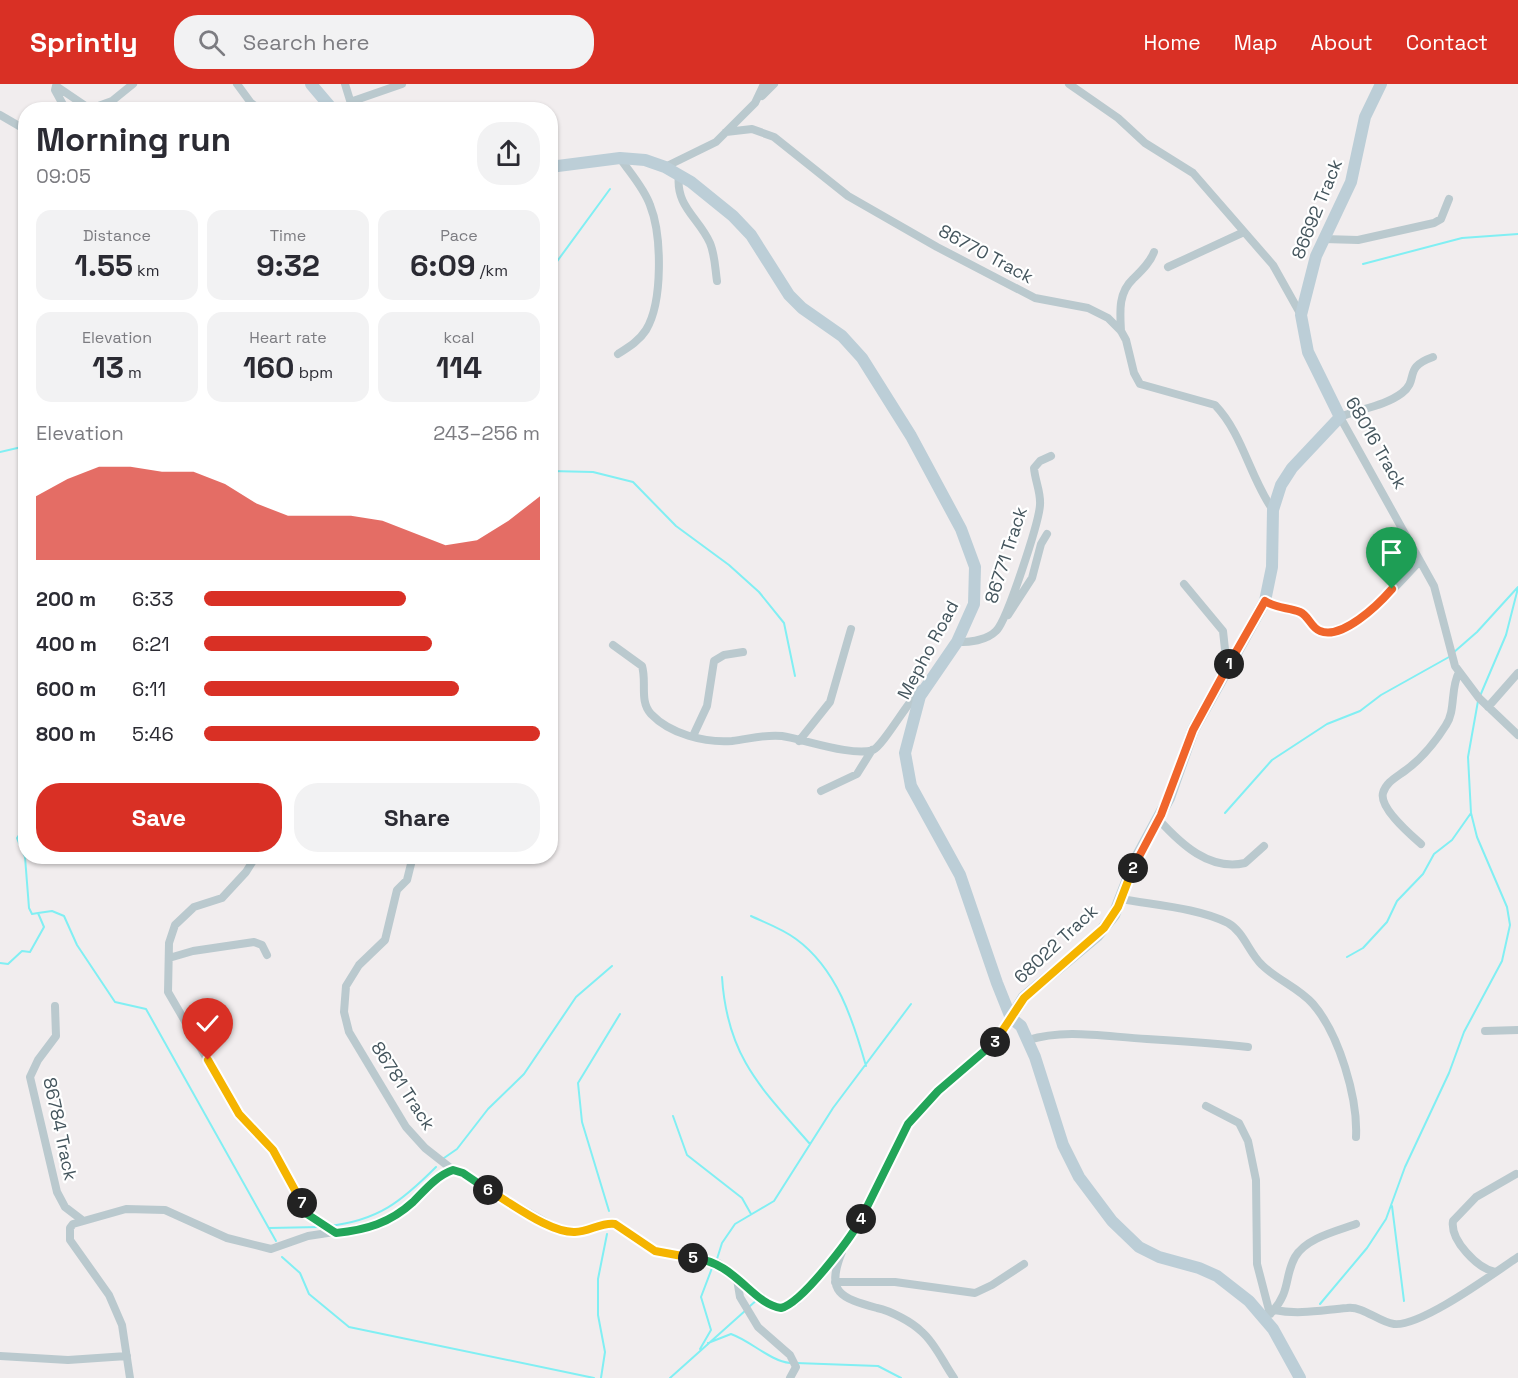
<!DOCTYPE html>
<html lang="en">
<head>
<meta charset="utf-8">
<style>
	body { margin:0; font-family:"Space Grotesk",sans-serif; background:#f2f2f3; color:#2b2b33; height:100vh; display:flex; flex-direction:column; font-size:22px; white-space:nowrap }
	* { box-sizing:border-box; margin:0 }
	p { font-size:20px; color:#7c7c81 }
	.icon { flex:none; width:33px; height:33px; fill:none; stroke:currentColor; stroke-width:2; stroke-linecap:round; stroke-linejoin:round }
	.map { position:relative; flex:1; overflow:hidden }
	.side { position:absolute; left:18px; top:18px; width:540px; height:762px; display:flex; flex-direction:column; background:#fff; border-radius:24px; box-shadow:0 2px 4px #0004 }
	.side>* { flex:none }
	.pin { position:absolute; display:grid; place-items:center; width:51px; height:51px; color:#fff; margin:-62px -26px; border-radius:50% 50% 50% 0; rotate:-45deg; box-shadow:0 0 6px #0007 }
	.pin .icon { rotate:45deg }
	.km { position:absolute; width:30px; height:30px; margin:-15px; border-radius:50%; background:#222; color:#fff; font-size:16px; line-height:30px; text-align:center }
	.round { display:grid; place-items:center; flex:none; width:63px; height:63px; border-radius:24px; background:#f2f2f3 }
	.summary { display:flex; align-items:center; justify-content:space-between; height:102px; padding:0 18px }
	h1 { font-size:33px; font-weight:700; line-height:45px }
	.metrics { display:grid; grid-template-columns:repeat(3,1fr); gap:9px; height:102px; padding:6px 18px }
	.metrics div { display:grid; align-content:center; border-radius:15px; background:#f2f2f3; text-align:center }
	.metrics b { font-size:30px; font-weight:700 }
	.metrics small { font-size:16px; font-weight:400 }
	.metrics p { font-size:16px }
	.chart { height:168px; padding:12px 18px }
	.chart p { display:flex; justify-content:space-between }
	.chart svg { width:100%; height:108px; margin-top:6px; fill:#d93025; opacity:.7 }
	.primary-button { display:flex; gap:12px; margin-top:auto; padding:12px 18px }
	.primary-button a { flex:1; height:69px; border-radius:24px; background:#d93025; color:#fff; font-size:24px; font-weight:700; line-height:69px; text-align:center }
	.primary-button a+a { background:#f2f2f3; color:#2b2b33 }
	ul { padding:0 18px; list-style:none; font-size:20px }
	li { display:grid; grid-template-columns:96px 72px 1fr; align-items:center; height:45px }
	li i { height:15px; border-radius:8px; background:#d93025 }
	header { display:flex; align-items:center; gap:36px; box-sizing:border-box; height:84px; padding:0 30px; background:#d93025; color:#fff }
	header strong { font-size:28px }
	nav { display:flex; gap:33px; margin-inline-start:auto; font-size:21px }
	.search { width:420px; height:54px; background:#f2f2f3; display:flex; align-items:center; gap:15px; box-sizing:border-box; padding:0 21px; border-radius:24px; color:#7c7c81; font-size:22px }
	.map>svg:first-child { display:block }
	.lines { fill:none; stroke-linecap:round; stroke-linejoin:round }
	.stream { stroke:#81eff3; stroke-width:2 }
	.street { stroke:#bac9ce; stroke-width:8 }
	.secondary { stroke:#bcced7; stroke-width:12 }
	.split-1-casing { stroke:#fff; stroke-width:12 }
	.split-2-casing { stroke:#fff; stroke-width:12 }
	.split-3-casing { stroke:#fff; stroke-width:12 }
	.split-4-casing { stroke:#fff; stroke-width:12 }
	.split-5-casing { stroke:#fff; stroke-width:12 }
	.split-6-casing { stroke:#fff; stroke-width:12 }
	.split-7-casing { stroke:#fff; stroke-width:12 }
	.split-8-casing { stroke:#fff; stroke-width:12 }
	.split-1 { stroke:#f0652b; stroke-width:8 }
	.split-2 { stroke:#f0652b; stroke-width:8 }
	.split-3 { stroke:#f5b400; stroke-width:8 }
	.split-4 { stroke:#22a559; stroke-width:8 }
	.split-5 { stroke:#22a559; stroke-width:8 }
	.split-6 { stroke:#f5b400; stroke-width:8 }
	.split-7 { stroke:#22a559; stroke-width:8 }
	.split-8 { stroke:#f5b400; stroke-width:8 }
	.labels { text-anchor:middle; stroke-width:4.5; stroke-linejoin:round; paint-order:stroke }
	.street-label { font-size:18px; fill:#44555d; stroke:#fff }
</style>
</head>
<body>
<header>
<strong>Sprintly</strong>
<div class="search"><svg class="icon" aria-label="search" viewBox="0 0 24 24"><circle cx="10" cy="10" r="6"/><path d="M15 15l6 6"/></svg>Search here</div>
<nav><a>Home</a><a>Map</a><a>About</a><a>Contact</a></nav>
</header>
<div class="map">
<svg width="1518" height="1294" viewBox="0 0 1518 1294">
	<rect width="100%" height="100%" fill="#f1edee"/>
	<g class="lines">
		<!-- stream -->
		<path class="stream" d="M1363,180L1462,154L1518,150
			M550,187L610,105
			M0,368L26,362
			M550,387L593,388L633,398L676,442L729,481L759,508L784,539L795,592
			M1453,569L1477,548L1518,503
			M1480,612L1506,551L1518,504
			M1225,729L1272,676L1327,640L1360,627L1381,611L1449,573
			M38,829L52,827L64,832L77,861L115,918L146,925L276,1157
			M751,832C766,839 783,845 796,855C837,885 853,936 866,982
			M1347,873L1363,864L1387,838L1397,817L1423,790L1434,770L1452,756L1471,729
			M0,879L8,880L22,867L30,868L44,843L38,829L32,830L29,824L25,773L17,754L26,741
			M722,893C727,972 760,1003 810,1060
			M673,1032L687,1071L742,1114L751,1130
			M444,1074L457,1065L488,1025L524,990L576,913L612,882
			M1392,1122L1404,1217
			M609,1127L582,1038L578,999L620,930
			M328,1142C378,1137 402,1117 436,1083
			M269,1144L320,1143
			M282,1173L300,1189L309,1210L349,1243L594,1294
			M717,1175L722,1159L735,1140L774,1117L833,1024L911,920
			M1320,1220L1367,1164L1386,1135L1405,1083L1449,989L1464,948L1502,877L1510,841L1507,823L1477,753L1471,729L1468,673L1478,617
			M750,1222L758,1215
			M784,1227L799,1219
			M708,1259L731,1250C751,1257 770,1277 790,1279
			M700,1265L711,1246L701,1213L712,1184
			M796,1279L878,1282L901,1294
			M601,1294L605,1268L598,1231V1195L607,1150
			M670,1294L746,1226"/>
		<!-- street -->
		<path class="street" d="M237,0L251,19L261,26
			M345,0L353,26
			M1069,0L1118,34L1145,59L1193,89L1273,181L1301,231
			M762,12L774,0
			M353,17L402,0
			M66,26L55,6L56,2L90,25L112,17L133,0
			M0,31L26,46
			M726,48L752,45L774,53L848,112L937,163L1035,214L1088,224L1108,234L1121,247L1126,256L1134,289L1140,300L1215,321C1243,350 1250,394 1273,426
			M665,83L716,58L755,19L764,0
			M679,91C675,122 699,134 710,159C715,171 715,184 717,197
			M1324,155L1358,156L1434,139L1441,135L1449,115
			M1168,183L1244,148
			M1121,247C1120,228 1118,209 1133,195C1141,187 1150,179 1154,168
			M618,270C629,263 639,257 646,246C663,218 662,151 650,121C644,104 630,89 620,74
			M1433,273C1402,284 1420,295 1402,309C1385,322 1359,325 1340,333L1434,502L1455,582L1479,614L1518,651
			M1184,500L1223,547L1227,584
			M1265,517L1278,524L1303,529L1319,547C1355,554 1396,501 1420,477
			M1008,531L1032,494L1041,460L1047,450
			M957,558C970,558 986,557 996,547C1007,537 1039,438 1040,421C1041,408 1035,397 1034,384L1040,377L1051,372
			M613,561L642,582C647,598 639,617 651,630C670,650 705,659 732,657C749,655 765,650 782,652C803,655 853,673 873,666C883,662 908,617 921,605
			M1488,623L1518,589
			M693,652L707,622L714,577L724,571L743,568
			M799,657L830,618L851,545
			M821,707L857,690L872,666
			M1159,736C1181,760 1209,787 1245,779L1264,762
			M1421,760C1411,751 1379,724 1383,709C1386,698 1397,693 1406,686C1421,675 1436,657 1446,641C1456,626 1450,605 1459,588
			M256,772L246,788L222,814L194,823L175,841L169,859L168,908L239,1030L273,1066L307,1130L335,1149
			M413,772L407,796L397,806L385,856L359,881L346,902L344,928L349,948L406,1043L425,1064L453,1086
			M1121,815C1153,821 1199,824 1228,839C1244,848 1249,869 1262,881C1277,896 1299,904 1313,920C1339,950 1358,1014 1356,1053
			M169,874L193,867L254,858L262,861L267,871
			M55,922L56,952L38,976L30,993L57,1108L65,1123L82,1136
			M1485,947L1518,946
			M1028,956C1066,944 1107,953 1147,955C1181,957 1214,959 1248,963
			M1206,1022L1239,1039L1248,1057L1256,1096L1257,1180L1270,1230
			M842,1168C825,1209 841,1214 877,1224C891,1227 912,1238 922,1248C935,1259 944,1280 954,1294
			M1495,1188C1477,1184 1450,1156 1453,1137L1476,1113L1516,1090
			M737,1195L740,1213L758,1243L790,1271L796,1283L790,1294
			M835,1198H895L975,1209L992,1201L1024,1180
			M1274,1226C1300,1231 1322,1226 1347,1224C1364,1222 1378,1238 1394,1240C1421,1243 1494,1189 1518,1173
			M1272,1228C1291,1207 1284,1193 1295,1173C1306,1154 1337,1147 1356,1140
			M0,1272L68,1276L127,1272
			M130,1294L122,1241L109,1211L70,1156V1144L73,1140L126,1125L165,1126L227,1154L271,1165L308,1152L380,1141L399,1130L439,1093L453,1086L463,1089L479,1101L564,1148C582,1149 602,1138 615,1140L655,1167L718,1179L774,1223L781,1224L797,1217L852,1152L908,1040L938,1007L994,959L1011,934"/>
		<!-- secondary -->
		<path class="secondary" d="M311,0L333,26
			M550,83L620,74L645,76L665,83L691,98L733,132L751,151L789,211L802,224L842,252L862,274L911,352L961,445L975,483L974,520L957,558L920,612L905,669L911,702L960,791L997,899L1011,934L1021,942L1035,973L1063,1061L1079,1093L1112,1137L1139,1163L1159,1173L1199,1184L1217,1192L1249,1217L1273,1245L1300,1294
			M1011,934L1024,913L1097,852L1114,831L1135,777L1169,714L1193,646L1265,517L1272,483L1273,426L1281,401L1292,384L1340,333L1308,268L1301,231L1316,172L1351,98L1365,33L1381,0"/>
	</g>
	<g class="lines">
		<defs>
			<path id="split-1" d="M1229,580L1265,517C1277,525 1288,523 1300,528C1309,532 1311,544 1320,547C1342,556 1378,521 1392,505"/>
			<path id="split-2" d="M1133,784L1161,731L1193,646L1229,580"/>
			<path id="split-3" d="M995,958L1024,914L1104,844L1118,823L1133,784"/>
			<path id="split-4" d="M861,1135L908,1040L938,1007L995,958"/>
			<path id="split-5" d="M693,1174C736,1178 752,1220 781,1224C802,1219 850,1155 861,1135"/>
			<path id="split-6" d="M488,1106C512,1119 549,1149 575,1148C589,1148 601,1138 615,1140L655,1167L693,1174"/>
			<path id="split-7" d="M302,1119L307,1130L336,1149C366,1146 390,1139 413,1118C425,1106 436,1092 453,1086L463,1089L488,1106"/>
			<path id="split-8" d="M208,976L239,1030L273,1066L302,1119"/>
		</defs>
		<!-- split-1 casing -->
		<use href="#split-1" class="split-1-casing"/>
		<!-- split-2 casing -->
		<use href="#split-2" class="split-2-casing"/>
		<!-- split-3 casing -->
		<use href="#split-3" class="split-3-casing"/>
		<!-- split-4 casing -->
		<use href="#split-4" class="split-4-casing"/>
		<!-- split-5 casing -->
		<use href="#split-5" class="split-5-casing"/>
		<!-- split-6 casing -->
		<use href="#split-6" class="split-6-casing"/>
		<!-- split-7 casing -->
		<use href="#split-7" class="split-7-casing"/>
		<!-- split-8 casing -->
		<use href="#split-8" class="split-8-casing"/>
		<!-- split-1 -->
		<use href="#split-1" class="split-1"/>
		<!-- split-2 -->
		<use href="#split-2" class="split-2"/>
		<!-- split-3 -->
		<use href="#split-3" class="split-3"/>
		<!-- split-4 -->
		<use href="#split-4" class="split-4"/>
		<!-- split-5 -->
		<use href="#split-5" class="split-5"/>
		<!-- split-6 -->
		<use href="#split-6" class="split-6"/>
		<!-- split-7 -->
		<use href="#split-7" class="split-7"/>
		<!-- split-8 -->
		<use href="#split-8" class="split-8"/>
	</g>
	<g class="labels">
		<!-- street labels -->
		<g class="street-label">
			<text transform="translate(1317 125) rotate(-68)" y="6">86692 Track</text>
			<text transform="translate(986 170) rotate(28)" y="6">86770 Track</text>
			<text transform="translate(1376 359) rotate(60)" y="6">68016 Track</text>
			<text transform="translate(1006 471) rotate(-72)" y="6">86771 Track</text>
			<text transform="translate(928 566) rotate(-62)" y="6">Mepho Road</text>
			<text transform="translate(1056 860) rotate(-43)" y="6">68022 Track</text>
			<text transform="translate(403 1002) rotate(57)" y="6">86781 Track</text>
			<text transform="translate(60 1045) rotate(78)" y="6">86784 Track</text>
		</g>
	</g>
</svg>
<div class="pin" style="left:1392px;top:505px;background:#1e9e55"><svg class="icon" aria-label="arrive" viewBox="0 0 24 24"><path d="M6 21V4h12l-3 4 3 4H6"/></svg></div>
<div class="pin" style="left:208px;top:976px;background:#d93025"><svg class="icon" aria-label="check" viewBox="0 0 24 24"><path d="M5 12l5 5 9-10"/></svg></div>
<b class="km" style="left:1229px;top:580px">1</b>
<b class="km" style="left:1133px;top:784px">2</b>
<b class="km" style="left:995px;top:958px">3</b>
<b class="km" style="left:861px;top:1135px">4</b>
<b class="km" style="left:693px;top:1174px">5</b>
<b class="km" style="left:488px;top:1106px">6</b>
<b class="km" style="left:302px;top:1119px">7</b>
<section class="side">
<div class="summary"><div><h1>Morning run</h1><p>09:05</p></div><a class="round"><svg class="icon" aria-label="share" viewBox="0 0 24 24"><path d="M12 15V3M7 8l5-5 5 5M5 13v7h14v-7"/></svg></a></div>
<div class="metrics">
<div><p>Distance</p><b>1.55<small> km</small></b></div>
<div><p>Time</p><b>9:32</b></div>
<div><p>Pace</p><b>6:09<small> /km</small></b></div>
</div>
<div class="metrics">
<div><p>Elevation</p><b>13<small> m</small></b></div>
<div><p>Heart rate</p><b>160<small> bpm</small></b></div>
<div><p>kcal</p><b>114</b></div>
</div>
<div class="chart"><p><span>Elevation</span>243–256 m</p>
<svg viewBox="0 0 160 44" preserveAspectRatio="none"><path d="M0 44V18L10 11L20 6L30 6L40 8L50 8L60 13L70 21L80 26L90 26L100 26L110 28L120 33L130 38L140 36L150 28L160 18V44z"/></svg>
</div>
<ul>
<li><b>200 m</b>6:33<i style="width:60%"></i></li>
<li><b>400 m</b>6:21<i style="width:68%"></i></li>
<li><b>600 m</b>6:11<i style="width:76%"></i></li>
<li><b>800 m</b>5:46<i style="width:100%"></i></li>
</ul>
<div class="primary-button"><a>Save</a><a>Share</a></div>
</section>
</div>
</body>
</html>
